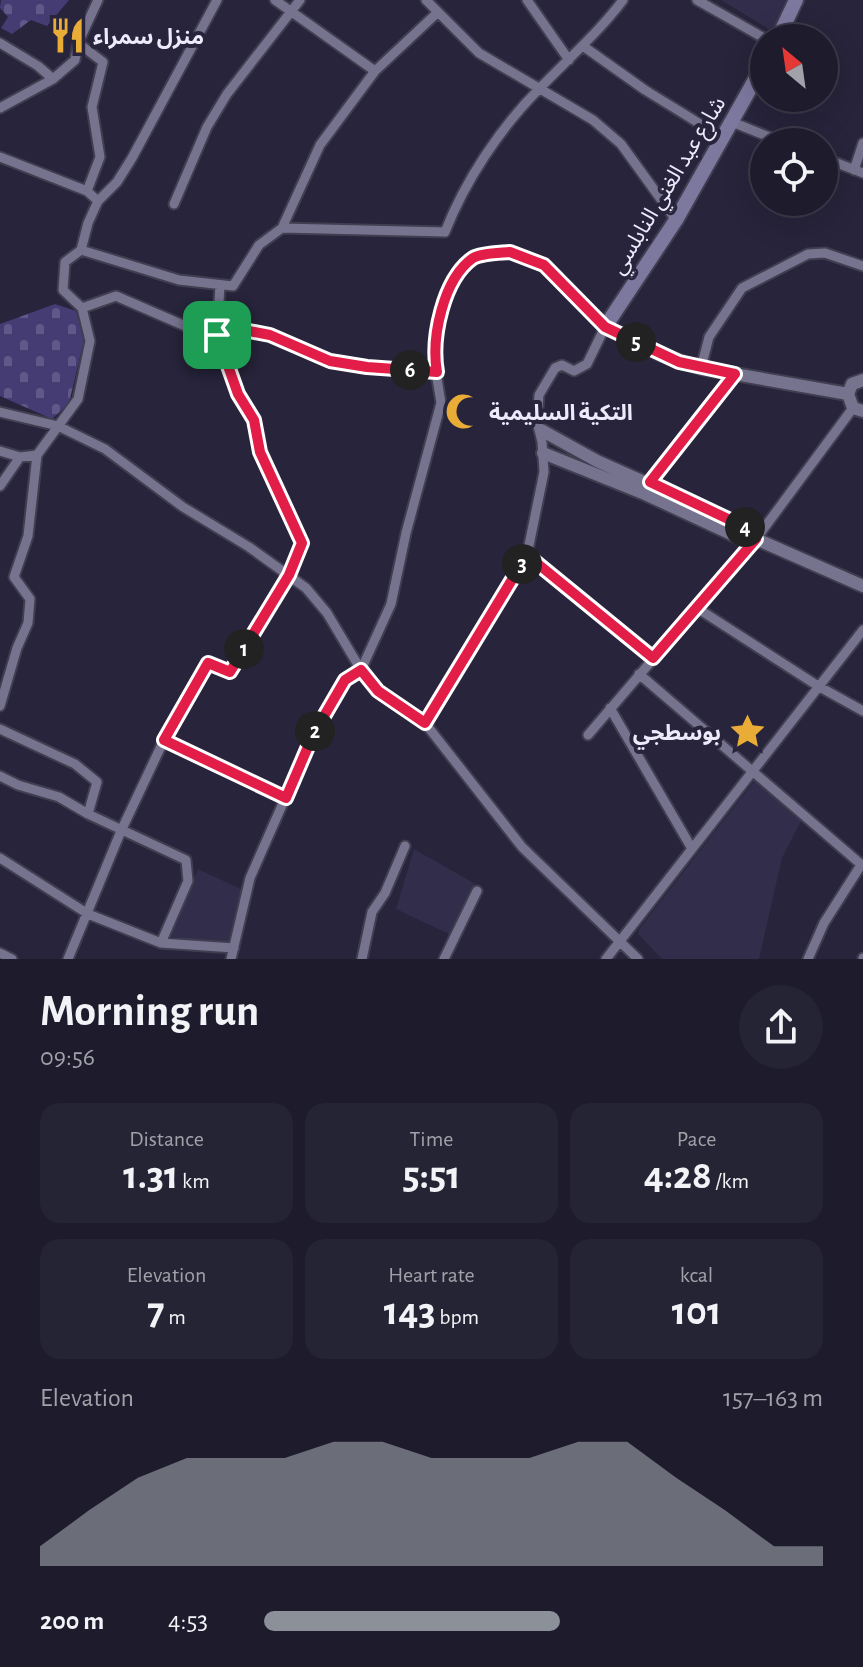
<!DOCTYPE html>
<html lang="en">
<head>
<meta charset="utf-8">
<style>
	body { margin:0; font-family:"Alegreya Sans","Noto Sans Arabic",sans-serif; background:#252434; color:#f1f3f6; height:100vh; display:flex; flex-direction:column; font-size:30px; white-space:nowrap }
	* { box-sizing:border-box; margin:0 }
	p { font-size:26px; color:#a0a1a9 }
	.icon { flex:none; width:44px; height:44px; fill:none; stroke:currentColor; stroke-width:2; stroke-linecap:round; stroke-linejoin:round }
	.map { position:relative; height:959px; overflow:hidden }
	.panel { display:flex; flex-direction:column; background:#1d1b2c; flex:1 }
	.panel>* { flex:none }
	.needle { width:52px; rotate:331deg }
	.tools { position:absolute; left:750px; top:24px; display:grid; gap:16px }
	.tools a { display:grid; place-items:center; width:88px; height:88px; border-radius:50%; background:#1d1b2c; box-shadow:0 8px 32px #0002,0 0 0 2px #3b3948; font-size:40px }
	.pin { position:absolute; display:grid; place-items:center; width:68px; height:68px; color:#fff; margin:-34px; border-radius:16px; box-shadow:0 4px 12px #0006 }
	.km { position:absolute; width:40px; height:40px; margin:-20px; border-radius:50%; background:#222; color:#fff; font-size:22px; line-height:40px; text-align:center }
	.round { display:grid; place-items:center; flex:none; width:84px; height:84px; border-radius:42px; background:#252434 }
	.summary { display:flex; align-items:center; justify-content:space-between; height:136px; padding:0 40px }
	h1 { font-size:44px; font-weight:700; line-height:60px }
	.figures { display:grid; grid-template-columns:repeat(3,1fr); gap:12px; height:136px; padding:8px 40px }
	.figures div { display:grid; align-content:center; border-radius:20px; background:#252434; text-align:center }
	.figures b { font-size:40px; font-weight:700 }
	.figures small { font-size:22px; font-weight:400 }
	.figures p { font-size:22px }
	.chart { height:224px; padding:16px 40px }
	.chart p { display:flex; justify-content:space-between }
	.chart svg { width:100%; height:144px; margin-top:8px; fill:#8c9099; opacity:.7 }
	ul { padding:0 40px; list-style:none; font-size:26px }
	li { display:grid; grid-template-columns:128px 96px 1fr; align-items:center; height:60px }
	li i { height:20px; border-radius:10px; background:#8c9099 }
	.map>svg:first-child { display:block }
	.built { fill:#312d4a }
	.cemetery { fill:url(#cemetery-stones) }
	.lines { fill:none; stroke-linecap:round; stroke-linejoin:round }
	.minor-casing { stroke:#413e51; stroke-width:13 }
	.tertiary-casing { stroke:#413e51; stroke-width:16 }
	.secondary-casing { stroke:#413e51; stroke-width:18 }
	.minor { stroke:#76738f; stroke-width:9 }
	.tertiary { stroke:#76738f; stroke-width:12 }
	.secondary { stroke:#7d789e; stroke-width:14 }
	.route-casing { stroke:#fff; stroke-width:16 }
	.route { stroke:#e11d48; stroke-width:10 }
	.labels { text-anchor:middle; stroke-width:8; stroke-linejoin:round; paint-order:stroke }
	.poi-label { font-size:22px; font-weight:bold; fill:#edebfb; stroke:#27243b; text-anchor:start }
	.street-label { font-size:22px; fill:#edebfb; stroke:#27243b }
</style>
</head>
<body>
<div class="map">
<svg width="863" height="959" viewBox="0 0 863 959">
	<defs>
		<pattern id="cemetery-stones" width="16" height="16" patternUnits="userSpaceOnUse" patternTransform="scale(2)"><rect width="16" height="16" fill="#463c74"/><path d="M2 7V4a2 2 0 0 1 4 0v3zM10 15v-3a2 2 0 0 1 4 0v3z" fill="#615889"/></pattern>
	</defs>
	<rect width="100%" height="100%" fill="#27243b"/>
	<!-- built -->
	<path class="built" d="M721,0H786L772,31Z
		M755,780L801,821L782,858L759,959H662L638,934L639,929Z
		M414,849L474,883V893L451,935L396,909Z
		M198,869L243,890L234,947L167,937Z"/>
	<!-- cemetery -->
	<path class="cemetery" d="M1,0H69L47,26L31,20L12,34L1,28L8,17L0,8Z
		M55,304L76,311L84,340L69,403L52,419L0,396V324Z"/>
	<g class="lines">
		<defs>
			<path id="minor" d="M275,0L375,71
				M426,0L479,53L593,120L621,144L676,220
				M527,0L569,60
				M697,0L764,38
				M0,43L38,66L53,79
				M78,43L103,62L92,107L100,157L87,191
				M583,46L645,90L723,138
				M0,108L53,79L75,60L78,43L98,0
				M732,122L782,142
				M0,157L87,191L98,201
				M824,158L863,173
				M854,170L863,143
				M174,204L207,127L227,94L300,0
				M282,228L320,145L375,71L437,13
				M81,250L179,280L233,286L259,245L282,228L445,232C465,181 500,128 539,89C568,59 598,33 623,0
				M81,250L88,223L98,201L117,182L132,158L217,0
				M82,308L116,296L206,335L244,330L270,335L330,361L367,367L437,372
				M701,368L709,337L742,288L808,254L825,253L863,266
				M0,412L58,426L105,449L183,507L249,547L306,588L327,613L361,670L378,691L425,723L522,847L638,959
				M0,451L20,457L37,455
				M650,482L735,374
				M0,486L20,457
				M527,555L653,658
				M697,608L818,686L863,711
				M639,674L863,866
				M0,706L17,648L28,623L30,599L14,577L28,536L37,455L78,399L90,341L82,308L63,290L65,262L81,250
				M610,708L691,847
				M0,729L75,764L97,782L88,814L186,860L188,881L161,943
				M588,735L756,539L853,408
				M164,740L286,798
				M0,776L18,785L59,797L88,814
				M0,858L88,914L161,943L234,948
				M0,953L12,959
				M68,959L121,831L164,740L208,663L230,672L289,575L302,543L260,452L254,420L238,394L219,342L217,335L220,285
				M231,959L250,878L313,735L345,680L361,670L391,604L406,533L441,403L434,360L443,301L457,275L475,257L510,252L544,265L605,327L587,364L574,371L562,365L555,368L539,395L537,422L542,442L544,472L527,555L425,723
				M362,959L372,912L385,893L405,846
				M444,959L477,891
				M606,959L863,630
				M808,959L824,923L861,865
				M863,959V958"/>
			<path id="tertiary" d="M605,327L662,355L701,368L848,394
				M863,380L852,384L848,394L853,408L863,411
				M541,430L597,461L747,528L756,539
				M543,453L645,494L740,538L756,539L863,586"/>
			<path id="secondary" d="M778,38L796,0
				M605,327L676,220L764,64"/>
		</defs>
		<!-- minor casing -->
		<use href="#minor" class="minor-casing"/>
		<!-- tertiary casing -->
		<use href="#tertiary" class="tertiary-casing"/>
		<!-- secondary casing -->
		<use href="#secondary" class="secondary-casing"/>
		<!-- minor -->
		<use href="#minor" class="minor"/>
		<!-- tertiary -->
		<use href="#tertiary" class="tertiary"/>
		<!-- secondary -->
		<use href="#secondary" class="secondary"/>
	</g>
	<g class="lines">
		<defs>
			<path id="route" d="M510,252L544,265L605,327L679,362L735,374L650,482L747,528L756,539L653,658L527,555L425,723L378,691L361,670L345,680L313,735L286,798L164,740L208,663L230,672L289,575L302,543L260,452L254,420L238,394L217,335L244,330L270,335L330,361L367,367L437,372C431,338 443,279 473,258C482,253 499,253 510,252Z"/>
		</defs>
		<!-- route casing -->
		<use href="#route" class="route-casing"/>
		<!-- route -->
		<use href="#route" class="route"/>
	</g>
	<!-- icons -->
	<defs>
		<symbol id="restaurant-bare" viewBox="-9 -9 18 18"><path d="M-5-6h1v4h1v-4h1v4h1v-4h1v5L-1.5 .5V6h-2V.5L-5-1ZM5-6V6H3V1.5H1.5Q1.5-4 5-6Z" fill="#e8ac37" stroke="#27243b" stroke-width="2.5" paint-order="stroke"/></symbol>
		<symbol id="mosque-bare" viewBox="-9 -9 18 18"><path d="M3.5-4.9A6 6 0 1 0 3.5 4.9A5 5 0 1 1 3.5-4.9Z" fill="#e8ac37" stroke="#27243b" stroke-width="2.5" paint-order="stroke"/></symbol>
		<symbol id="sight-bare" viewBox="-9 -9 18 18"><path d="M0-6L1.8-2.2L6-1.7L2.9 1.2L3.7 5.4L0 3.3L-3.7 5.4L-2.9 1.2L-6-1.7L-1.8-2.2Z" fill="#e8ac37" stroke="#27243b" stroke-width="2.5" paint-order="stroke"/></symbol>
	</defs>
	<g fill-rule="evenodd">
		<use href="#restaurant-bare" x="42" y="10" width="51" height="51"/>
		<use href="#mosque-bare" x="438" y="386" width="51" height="51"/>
		<use href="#sight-bare" x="722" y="706" width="51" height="51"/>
	</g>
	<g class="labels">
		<!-- poi labels -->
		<g class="poi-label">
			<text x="93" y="44">منزل سمراء</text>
			<text x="489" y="420">التكية السليمية</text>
			<text x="721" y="740" text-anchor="end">بوسطجي</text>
		</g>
		<!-- street labels -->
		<g class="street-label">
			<text transform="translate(667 185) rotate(-59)" y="8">شارع عبد الغني النابلسي</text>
		</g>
	</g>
</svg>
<div class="tools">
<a><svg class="needle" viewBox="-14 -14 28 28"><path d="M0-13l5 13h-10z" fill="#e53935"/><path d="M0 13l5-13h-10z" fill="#a0a1a9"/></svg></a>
<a><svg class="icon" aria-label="locate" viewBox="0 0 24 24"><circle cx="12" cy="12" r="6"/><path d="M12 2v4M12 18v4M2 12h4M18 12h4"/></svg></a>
</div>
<div class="pin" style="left:217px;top:335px;background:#1e9e55"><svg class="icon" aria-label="arrive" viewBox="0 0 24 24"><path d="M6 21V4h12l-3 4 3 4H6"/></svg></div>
<b class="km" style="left:244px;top:649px">1</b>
<b class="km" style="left:315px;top:731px">2</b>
<b class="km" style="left:522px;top:564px">3</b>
<b class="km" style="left:745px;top:527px">4</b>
<b class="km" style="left:636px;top:342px">5</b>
<b class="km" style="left:410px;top:370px">6</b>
</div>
<section class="panel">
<div class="summary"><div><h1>Morning run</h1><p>09:56</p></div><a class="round"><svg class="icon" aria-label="share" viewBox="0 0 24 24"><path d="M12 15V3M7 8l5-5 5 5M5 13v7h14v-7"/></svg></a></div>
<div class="figures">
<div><p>Distance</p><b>1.31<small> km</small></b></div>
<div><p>Time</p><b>5:51</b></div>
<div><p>Pace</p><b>4:28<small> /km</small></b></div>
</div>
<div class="figures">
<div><p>Elevation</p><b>7<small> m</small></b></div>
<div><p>Heart rate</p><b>143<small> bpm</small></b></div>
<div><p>kcal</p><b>101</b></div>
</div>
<div class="chart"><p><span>Elevation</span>157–163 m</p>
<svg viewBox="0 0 160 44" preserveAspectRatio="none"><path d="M0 44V38L10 27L20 17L30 11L40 11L50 11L60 6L70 6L80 11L90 11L100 11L110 6L120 6L130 17L140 27L150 38L160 38V44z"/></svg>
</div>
<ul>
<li><b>200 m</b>4:53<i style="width:53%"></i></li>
</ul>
</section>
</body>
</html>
